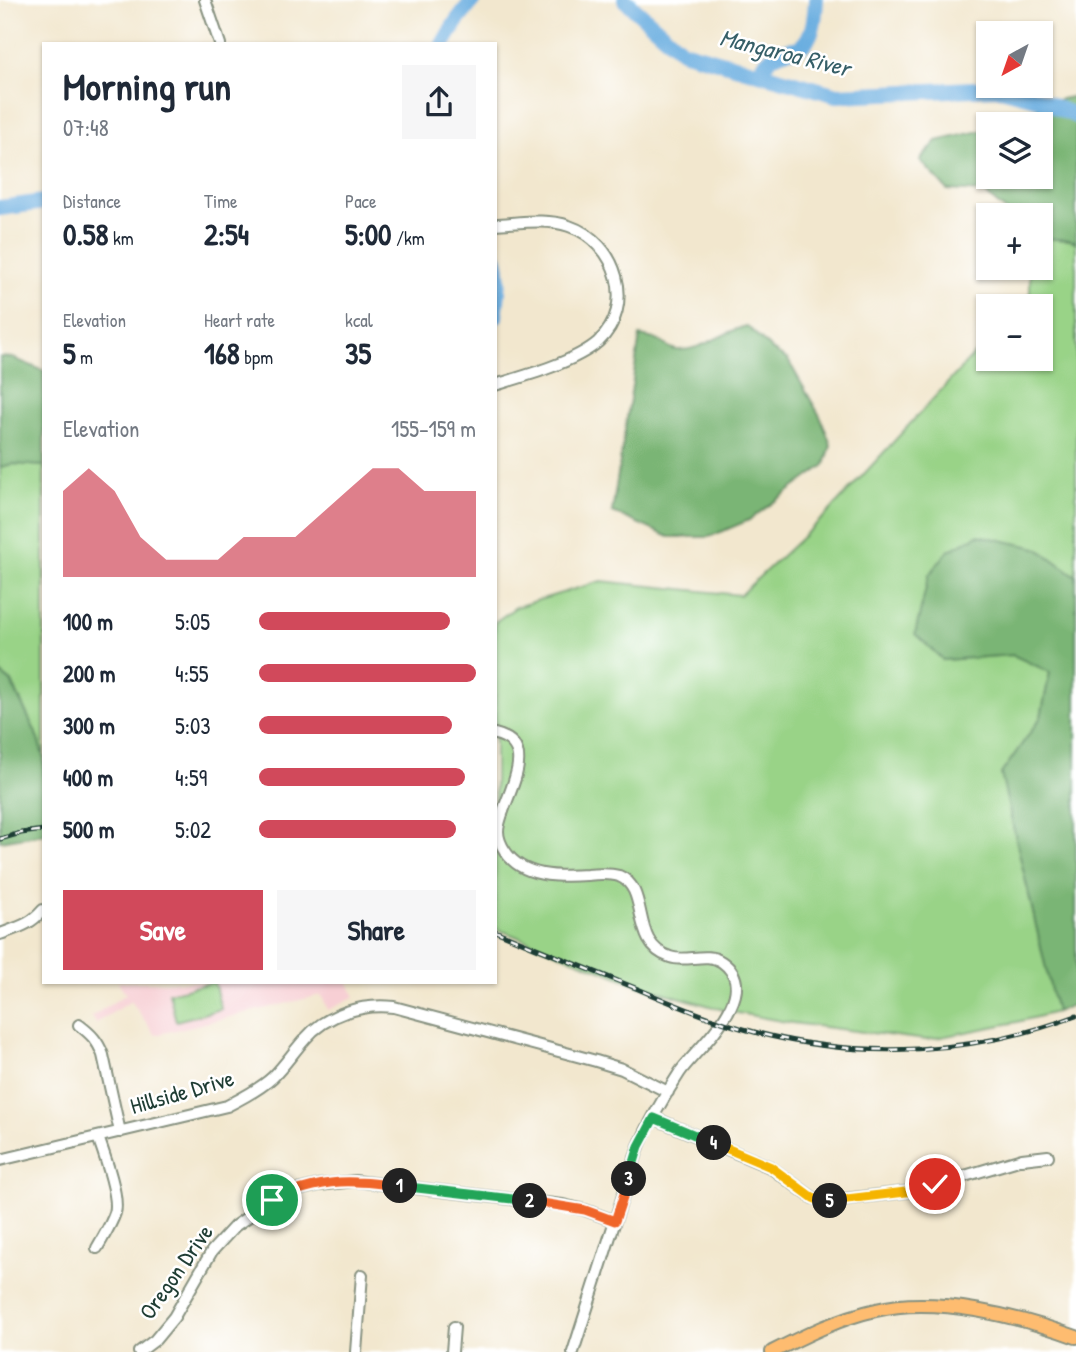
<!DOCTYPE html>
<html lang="en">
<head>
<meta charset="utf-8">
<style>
	body { margin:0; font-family:"Patrick Hand",sans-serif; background:#f6f6f7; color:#1f2937; height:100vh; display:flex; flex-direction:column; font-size:26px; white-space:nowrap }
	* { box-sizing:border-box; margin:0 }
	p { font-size:23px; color:#747a83 }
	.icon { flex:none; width:38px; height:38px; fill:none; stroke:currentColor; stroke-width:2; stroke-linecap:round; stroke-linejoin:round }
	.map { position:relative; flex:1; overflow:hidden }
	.side { position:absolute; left:42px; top:42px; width:455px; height:942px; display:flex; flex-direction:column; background:#fff; border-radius:0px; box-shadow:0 2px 5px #0004 }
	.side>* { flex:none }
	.needle { width:46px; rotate:220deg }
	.fabs { position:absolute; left:976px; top:21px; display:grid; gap:14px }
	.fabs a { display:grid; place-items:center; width:77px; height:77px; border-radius:0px; background:#fff; box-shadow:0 2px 5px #0004; font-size:35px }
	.pin { position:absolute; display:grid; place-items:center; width:60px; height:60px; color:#fff; margin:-30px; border:4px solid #fff; border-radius:50%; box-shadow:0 2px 7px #0007 }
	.km { position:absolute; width:35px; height:35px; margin:-18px; border-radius:50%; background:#222; color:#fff; font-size:19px; line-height:35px; text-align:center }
	.round { display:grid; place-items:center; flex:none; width:74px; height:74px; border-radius:0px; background:#f6f6f7 }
	.summary { display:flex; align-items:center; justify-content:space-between; height:119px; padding:0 21px }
	h1 { font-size:38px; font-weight:700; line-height:52px }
	.metrics { display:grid; grid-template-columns:repeat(3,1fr); gap:10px; height:119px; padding:7px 21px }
	.metrics div { display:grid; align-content:center }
	.metrics b { font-size:30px; font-weight:700 }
	.metrics small { font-size:19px; font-weight:400 }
	.metrics p { font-size:19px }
	.chart { height:196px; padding:14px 21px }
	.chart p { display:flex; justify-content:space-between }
	.chart svg { width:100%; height:126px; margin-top:7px; fill:#d1495b; opacity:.7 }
	.cta { display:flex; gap:14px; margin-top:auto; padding:14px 21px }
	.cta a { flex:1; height:80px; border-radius:0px; background:#d1495b; color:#fff; font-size:28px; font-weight:700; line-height:80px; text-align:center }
	.cta a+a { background:#f6f6f7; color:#1f2937 }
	ul { padding:0 21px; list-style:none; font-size:23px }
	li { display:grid; grid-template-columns:112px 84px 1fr; align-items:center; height:52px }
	li i { height:18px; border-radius:9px; background:#d1495b }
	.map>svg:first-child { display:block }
	.built { fill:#f7cfd4 }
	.green { fill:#99d387; stroke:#5c885e; stroke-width:2 }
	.forest { fill:#7ab574; stroke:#4c7954; stroke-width:2 }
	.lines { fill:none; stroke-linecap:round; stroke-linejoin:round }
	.river { stroke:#6baee0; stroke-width:16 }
	.minor-casing { stroke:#889281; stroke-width:14 }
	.major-casing { stroke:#889281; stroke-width:16 }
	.minor { stroke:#fff; stroke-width:10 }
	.major { stroke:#febc70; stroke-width:12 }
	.rail-casing { stroke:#1f3d34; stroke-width:5 }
	.rail { stroke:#fff; stroke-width:2.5; stroke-dasharray:8; stroke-linecap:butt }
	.split-1-casing { stroke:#fff; stroke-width:14 }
	.split-2-casing { stroke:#fff; stroke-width:14 }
	.split-3-casing { stroke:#fff; stroke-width:14 }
	.split-4-casing { stroke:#fff; stroke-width:14 }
	.split-5-casing { stroke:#fff; stroke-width:14 }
	.split-6-casing { stroke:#fff; stroke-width:14 }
	.split-1 { stroke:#f0652b; stroke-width:9 }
	.split-2 { stroke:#22a559; stroke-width:9 }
	.split-3 { stroke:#f0652b; stroke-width:9 }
	.split-4 { stroke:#22a559; stroke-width:9 }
	.split-5 { stroke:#f5b400; stroke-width:9 }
	.split-6 { stroke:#f5b400; stroke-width:9 }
	.labels { text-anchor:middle; stroke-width:5; stroke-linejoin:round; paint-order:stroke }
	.street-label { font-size:23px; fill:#1f3d34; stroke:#fff }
	.water-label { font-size:24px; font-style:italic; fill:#365f68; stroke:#fff }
</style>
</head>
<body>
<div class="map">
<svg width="1076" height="1352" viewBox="0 0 1076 1352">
	<rect width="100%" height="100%" fill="#fff"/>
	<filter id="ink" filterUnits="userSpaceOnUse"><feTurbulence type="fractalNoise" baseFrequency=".0143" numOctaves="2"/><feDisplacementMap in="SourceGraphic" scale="14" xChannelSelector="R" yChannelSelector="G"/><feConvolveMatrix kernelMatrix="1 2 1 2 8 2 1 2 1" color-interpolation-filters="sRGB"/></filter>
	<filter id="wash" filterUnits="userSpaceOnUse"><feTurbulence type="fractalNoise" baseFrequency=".00686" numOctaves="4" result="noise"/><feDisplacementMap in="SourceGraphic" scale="28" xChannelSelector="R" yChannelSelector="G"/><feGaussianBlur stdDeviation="1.57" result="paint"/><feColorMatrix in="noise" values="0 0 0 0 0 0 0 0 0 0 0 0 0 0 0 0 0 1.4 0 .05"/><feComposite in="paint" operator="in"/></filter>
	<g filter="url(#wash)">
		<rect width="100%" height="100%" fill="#f2e7ce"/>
		<!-- built -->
		<path class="built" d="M118,982H348L355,997L328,1010L321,995L155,1035L131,1001L96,1023L91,1017L126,994Z"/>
		<!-- green -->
		<path class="green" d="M1041,238L1070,240L1076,242V576L1037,548L943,660L1013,655L1050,672L1041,717L1001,774L1056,1012L1017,1022L926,1040L792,1023L727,1011L644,987L495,928V622L516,607L601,581L740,595L829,512L989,338V359H1041V306H1018L1030,293V268H1041Z
			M13,464L44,466V758L35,731L12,682L0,673V467Z
			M214,982L221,1009L176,1021L169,993Z"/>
		<!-- forest -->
		<path class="forest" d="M1076,96V242L1070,240L1041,238V215H1011L983,192L947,190L920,160L937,141L989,129V177H1041V124H1002L1061,99Z
			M747,326L772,350L788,360L820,416L831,445L825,465L749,520L709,537H669L612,512L640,336C646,337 652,338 657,340C664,343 669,349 677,350C703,351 723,331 747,326Z
			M0,357L13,358L44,371V466L13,464L0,467Z
			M978,535L1037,548L1076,576V1004L1056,1012L1001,774L1041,717L1050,672L1013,655L943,660L915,634L929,575L948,551Z
			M0,673L11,682L35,731L44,758V834L0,841Z"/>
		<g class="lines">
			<!-- river -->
			<path class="river" d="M625,0L682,51L837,95L997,88L1035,98L1076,116
				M443,44L456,22L473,0
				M759,73C764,63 773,54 784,51C789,49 796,50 800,47C814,38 815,15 816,0
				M0,208L44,202
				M495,258C502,275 497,299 495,317"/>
		</g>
	</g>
	<g filter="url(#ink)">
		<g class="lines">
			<defs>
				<path id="minor" d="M205,0L220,44
					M495,224C519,223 546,218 569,226C617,242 637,306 598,342C575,362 525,376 495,385
					M495,734C545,746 499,803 498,831C498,838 501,845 505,851C522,878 560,877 587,875C597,874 609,873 619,876C651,889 629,944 670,957C687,963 706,951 722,962C765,992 697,1048 680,1072C665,1095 650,1121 639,1146L573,1352
					M0,934C19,927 30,925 43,910
					M79,1025C91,1034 98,1041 103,1055L120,1132
					M654,1118L770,1167L813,1198L828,1201L914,1191L1022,1159L1048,1156
					M0,1160L227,1106C243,1098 260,1089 273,1077C285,1065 294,1051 305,1039C326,1014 363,1003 394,1007L596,1061L622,1069L668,1092
					M97,1248C103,1237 111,1225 115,1213C120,1197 104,1154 98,1137
					M139,1352L155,1340L174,1317L212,1251L235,1226L272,1200L294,1191L319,1185L355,1181L563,1205L585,1210L615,1221
					M356,1352L362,1275
					M452,1352L454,1327"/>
				<path id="major" d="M772,1352C806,1335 840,1318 876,1310C936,1295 1020,1317 1076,1337"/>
			</defs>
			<!-- minor casing -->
			<use href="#minor" class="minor-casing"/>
			<!-- major casing -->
			<use href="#major" class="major-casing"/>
			<!-- minor -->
			<use href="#minor" class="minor"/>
			<!-- major -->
			<use href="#major" class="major"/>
			<defs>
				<path id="rail" d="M0,839L21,833L44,830
					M495,931C543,951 590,970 638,989C677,1006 716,1022 758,1033C862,1060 975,1054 1076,1016"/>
			</defs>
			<!-- rail casing -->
			<use href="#rail" class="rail-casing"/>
			<!-- rail -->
			<use href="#rail" class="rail"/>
		</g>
	</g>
	<g class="lines" filter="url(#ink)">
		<defs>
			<path id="split-1" d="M272,1200C298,1189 327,1180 356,1182C371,1182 386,1185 400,1186"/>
			<path id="split-2" d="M400,1186L530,1201"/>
			<path id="split-3" d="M530,1201L585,1210L615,1221L629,1179"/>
			<path id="split-4" d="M629,1179L639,1146L654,1118L714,1143"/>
			<path id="split-5" d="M714,1143L771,1167L813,1198L821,1201H830"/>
			<path id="split-6" d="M830,1201L914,1191L935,1184"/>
		</defs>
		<!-- split-1 casing -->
		<use href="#split-1" class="split-1-casing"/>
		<!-- split-2 casing -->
		<use href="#split-2" class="split-2-casing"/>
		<!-- split-3 casing -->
		<use href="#split-3" class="split-3-casing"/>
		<!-- split-4 casing -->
		<use href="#split-4" class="split-4-casing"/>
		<!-- split-5 casing -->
		<use href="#split-5" class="split-5-casing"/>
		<!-- split-6 casing -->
		<use href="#split-6" class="split-6-casing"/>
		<!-- split-1 -->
		<use href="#split-1" class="split-1"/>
		<!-- split-2 -->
		<use href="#split-2" class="split-2"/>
		<!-- split-3 -->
		<use href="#split-3" class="split-3"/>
		<!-- split-4 -->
		<use href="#split-4" class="split-4"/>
		<!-- split-5 -->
		<use href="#split-5" class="split-5"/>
		<!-- split-6 -->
		<use href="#split-6" class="split-6"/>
	</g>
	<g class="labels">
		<!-- street labels -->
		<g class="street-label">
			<text transform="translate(182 1092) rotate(-16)" y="8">Hillside Drive</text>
			<text transform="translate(176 1272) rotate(-55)" y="8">Oregon Drive</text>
		</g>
		<!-- water labels -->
		<g class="water-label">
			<text transform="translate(785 53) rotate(14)" y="8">Mangaroa River</text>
		</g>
	</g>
</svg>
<div class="fabs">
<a><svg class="needle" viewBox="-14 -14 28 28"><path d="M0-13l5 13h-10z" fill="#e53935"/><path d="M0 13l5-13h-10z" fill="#747a83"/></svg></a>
<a><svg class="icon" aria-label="layers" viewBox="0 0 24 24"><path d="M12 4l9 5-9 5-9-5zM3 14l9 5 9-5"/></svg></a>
<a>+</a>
<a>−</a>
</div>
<div class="pin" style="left:272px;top:1200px;background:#1e9e55"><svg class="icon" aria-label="arrive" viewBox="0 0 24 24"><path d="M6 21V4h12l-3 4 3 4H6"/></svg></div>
<div class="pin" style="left:935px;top:1184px;background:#d93025"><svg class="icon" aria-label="check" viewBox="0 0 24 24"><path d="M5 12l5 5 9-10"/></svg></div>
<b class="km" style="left:400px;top:1186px">1</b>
<b class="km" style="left:530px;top:1201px">2</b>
<b class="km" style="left:629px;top:1179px">3</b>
<b class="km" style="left:714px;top:1143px">4</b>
<b class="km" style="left:830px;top:1201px">5</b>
<section class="side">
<div class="summary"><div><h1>Morning run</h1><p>07:48</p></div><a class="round"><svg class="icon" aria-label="share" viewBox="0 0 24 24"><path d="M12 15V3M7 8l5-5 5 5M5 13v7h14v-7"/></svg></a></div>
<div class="metrics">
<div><p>Distance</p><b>0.58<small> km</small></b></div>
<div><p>Time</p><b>2:54</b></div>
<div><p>Pace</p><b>5:00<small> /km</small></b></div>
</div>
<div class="metrics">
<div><p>Elevation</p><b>5<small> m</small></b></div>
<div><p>Heart rate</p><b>168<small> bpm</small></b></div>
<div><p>kcal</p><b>35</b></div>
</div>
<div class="chart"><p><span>Elevation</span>155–159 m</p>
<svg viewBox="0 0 160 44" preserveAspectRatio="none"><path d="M0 44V14L10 6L20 14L30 30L40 38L50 38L60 38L70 30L80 30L90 30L100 22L110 14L120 6L130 6L140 14L150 14L160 14V44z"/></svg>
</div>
<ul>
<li><b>100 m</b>5:05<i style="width:88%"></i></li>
<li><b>200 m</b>4:55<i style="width:100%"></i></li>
<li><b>300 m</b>5:03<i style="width:89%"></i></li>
<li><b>400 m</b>4:59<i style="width:95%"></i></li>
<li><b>500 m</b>5:02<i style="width:91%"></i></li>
</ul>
<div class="cta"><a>Save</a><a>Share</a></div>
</section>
</div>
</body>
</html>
